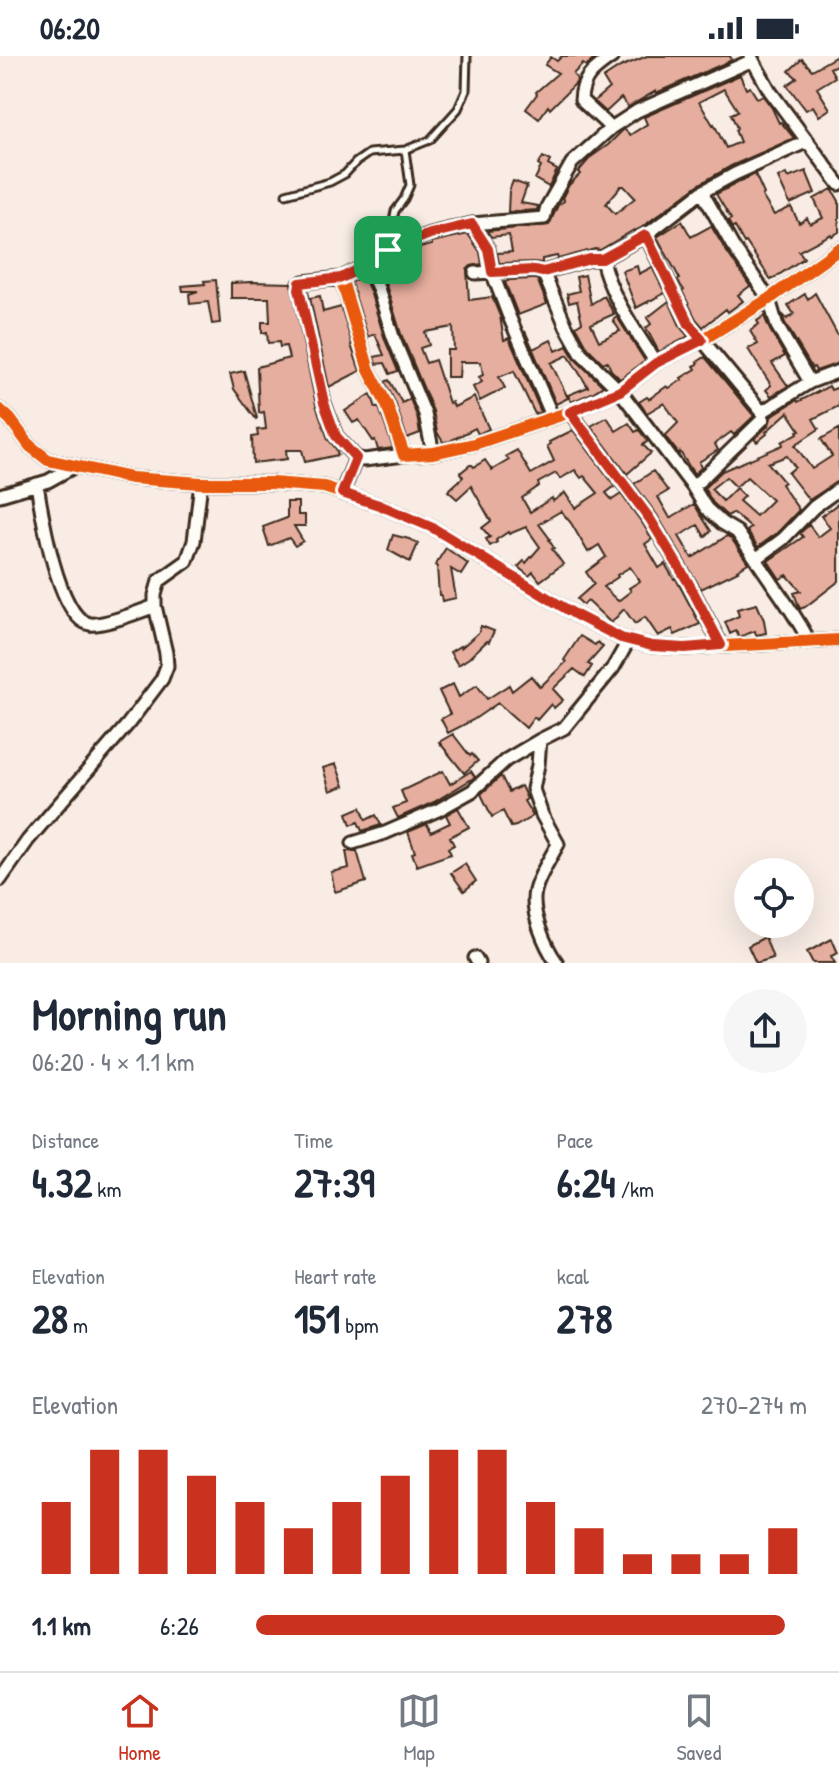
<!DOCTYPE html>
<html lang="en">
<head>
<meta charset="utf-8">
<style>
	body { margin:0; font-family:"Patrick Hand",sans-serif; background:#f6f6f7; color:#1f2937; height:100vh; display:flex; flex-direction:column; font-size:30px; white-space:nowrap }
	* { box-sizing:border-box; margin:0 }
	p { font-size:26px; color:#747a83 }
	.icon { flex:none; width:44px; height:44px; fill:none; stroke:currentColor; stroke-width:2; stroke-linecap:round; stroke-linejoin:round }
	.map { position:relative; height:907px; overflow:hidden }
	.sheet { display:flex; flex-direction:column; background:#fff; flex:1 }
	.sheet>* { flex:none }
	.fabs { position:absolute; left:734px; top:802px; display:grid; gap:16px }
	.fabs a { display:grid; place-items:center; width:80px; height:80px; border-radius:50%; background:#fff; box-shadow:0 8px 32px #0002; font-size:40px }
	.pin { position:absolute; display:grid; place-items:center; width:68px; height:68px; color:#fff; margin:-34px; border-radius:16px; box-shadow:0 4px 12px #0006 }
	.round { display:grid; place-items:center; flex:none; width:84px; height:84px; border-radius:42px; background:#f6f6f7 }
	.headline { display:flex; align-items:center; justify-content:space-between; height:136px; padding:0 32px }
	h1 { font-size:44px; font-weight:700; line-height:60px }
	.figures { display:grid; grid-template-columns:repeat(3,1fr); gap:12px; height:136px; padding:8px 32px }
	.figures div { display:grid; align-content:center }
	.figures b { font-size:40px; font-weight:700 }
	.figures small { font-size:22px; font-weight:400 }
	.figures p { font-size:22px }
	.chart { height:224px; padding:16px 32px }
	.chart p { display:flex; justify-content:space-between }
	.chart svg { width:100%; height:144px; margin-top:8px; stroke:#c8321e; stroke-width:6 }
	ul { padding:0 32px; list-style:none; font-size:26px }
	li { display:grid; grid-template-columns:128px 96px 1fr; align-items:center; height:60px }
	li i { height:20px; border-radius:10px; background:#c8321e }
	.status { display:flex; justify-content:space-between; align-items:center; height:56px; padding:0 40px; background:#fff; direction:ltr }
	.status svg { height:22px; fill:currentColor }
	.dock { display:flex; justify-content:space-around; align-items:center; height:112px; border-top:2px solid #e0e1e3; background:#fff; font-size:22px; color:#747a83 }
	.dock a { display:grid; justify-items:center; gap:4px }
	.dock .on { color:#c8321e }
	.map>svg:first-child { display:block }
	.building { fill:#e6ae9e; stroke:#3b2a1e; stroke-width:2; fill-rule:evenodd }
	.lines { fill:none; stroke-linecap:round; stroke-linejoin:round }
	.service-casing { stroke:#3b2a1e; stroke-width:11 }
	.minor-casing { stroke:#3b2a1e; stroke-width:17 }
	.service { stroke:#fdfcf7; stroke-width:5 }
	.minor { stroke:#fdfcf7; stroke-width:11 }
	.cycleway-casing { stroke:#fdfcf7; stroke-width:17 }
	.cycleway { stroke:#e8590c; stroke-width:12 }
	.route-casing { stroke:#fff; stroke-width:16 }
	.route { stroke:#c8321e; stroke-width:10 }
</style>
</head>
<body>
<div class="status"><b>06:20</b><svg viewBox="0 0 49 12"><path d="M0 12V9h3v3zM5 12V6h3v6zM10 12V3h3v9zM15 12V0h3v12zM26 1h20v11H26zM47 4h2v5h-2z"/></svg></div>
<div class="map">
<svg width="839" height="907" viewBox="0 0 839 907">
	<rect width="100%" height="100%" fill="#f8ece5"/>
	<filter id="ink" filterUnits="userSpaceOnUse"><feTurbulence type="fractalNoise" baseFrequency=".0125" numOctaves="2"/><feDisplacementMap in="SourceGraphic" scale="16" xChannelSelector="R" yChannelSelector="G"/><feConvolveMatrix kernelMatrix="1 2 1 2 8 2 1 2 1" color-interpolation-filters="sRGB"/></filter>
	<g filter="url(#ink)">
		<!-- building -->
		<path class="building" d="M562,0H598L586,10L583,8L573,18L577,23L576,27L550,53L548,50L539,63L526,53L537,38L536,36L558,17L545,9L551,1L557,5Z
			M647,0H730L732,4L656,37V35L628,51L621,42L606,56L594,45L609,32L603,22L620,11Z
			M837,0H839V8L830,12L835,21L817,32L830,53L819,60L813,50L806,54L787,29L797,22L789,15L802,3L812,14Z
			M740,19L746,33L750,31L757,42L763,40L772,52L779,67L781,66L794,82L731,110L698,129L641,172L635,175L634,174L600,194L595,193L558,203L557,200L542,203V207L534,206L499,207L497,197L512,196L509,179L491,181L487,175L549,169L558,149L564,145L562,142L569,129L580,118L578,116L591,101L608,89L624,73L630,79L647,68L644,61ZM724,33L738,55L731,58L737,72L735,74L740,86L726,92L714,68L713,69L699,46ZM621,130H624L635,142L615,158L606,148Z
			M543,101L550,105L548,109L557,114L549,131L535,123L541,111L538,109Z
			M806,115L815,137L790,148L778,122L786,118L788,122Z
			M755,118L764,138L762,140L774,159L791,151L799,167L807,162L810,168L823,162L814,143L832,133L839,145V176L832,180L831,178L799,195L804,202L771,224L746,186L744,187L735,171L732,172L728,165L731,163L716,138Z
			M513,125L527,130L521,147L538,150L537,154L508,156L509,135Z
			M682,165L691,181L711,170L725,193L750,230L738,239L743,245L728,256L726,253L703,271L696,263L682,235L684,234L677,224L680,223L657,181Z
			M468,178L480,196L482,208L471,210L467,214L469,244L492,241L500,260L504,284L509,282L541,356L535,358L514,315L499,321L505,332L480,345L473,331L482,326L479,321L483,319L481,306H460L459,321H447V294H454L453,271L425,276L429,289L420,292L426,307L435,304L449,347L452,346L454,351L474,341L489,373L478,378L475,372L450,385L443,386L437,376L433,355L401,278L386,229L378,211L399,199L401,209L416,206L415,193L432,189V186Z
			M637,210L639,218L652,211L665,237L636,252L622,215Z
			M585,219L591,248L604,240L614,258L591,268L599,285L620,275L613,264L617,261L645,305L620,323L611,314L607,305L603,307L588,292L576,270L582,266L577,245L569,247L567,238L579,235L576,221Z
			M363,220L370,235L385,284L398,315L390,318L385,307L376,308L374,301L384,299L375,278L368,281L351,226Z
			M533,223H537L547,248L518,259L505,226L510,224Z
			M216,224L220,267L212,268L208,246L190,248L189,238L198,235H183L182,230L205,228L204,225Z
			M251,226L291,227L316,349L328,383L336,393L338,399L305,406L302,394H286L287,403L253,407L252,381L258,380L257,374L266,373L264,356L259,357L257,311L289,302L286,290L280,291L279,286L268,287L267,276L262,277V266H270L269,242H231V227Z
			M815,237L837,278H839V307L816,315L814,311L812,312L785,267L782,258L787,263L794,258L788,249L805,238L808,243Z
			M320,240L323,256L341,251L352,288L351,289L360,315L329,331L310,242Z
			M669,245L681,272L688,280L682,284L659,296L646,272L651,268L647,262Z
			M764,260L770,274L785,300L772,307L788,330L771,340L766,334L771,329L748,293L758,288L750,275L759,268L757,265Z
			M525,275L533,293L551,284L556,295L567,290L575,303L603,330L592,337L571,346L568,339L588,331L568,299L551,307L568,342L556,348Z
			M705,301L754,360L734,379L731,376L715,388L718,394L699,406L701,412L694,418L680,396L679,398L665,380L678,367L664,347L647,357L639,346L647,341L649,343L667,330L669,332L682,324L681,322L696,313L694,310L698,308L697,306Z
			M244,315L257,362L256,363L234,333L230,318Z
			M389,324L402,347L410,343L417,360L420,377L407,382L395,346L385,326Z
			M829,330L831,334L839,331V350L813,363L819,373L795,389L812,413L832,400L821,383L839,373V425L809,444L788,417L795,411L787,400L768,407L784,426L781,428L799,454L777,477L758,491L747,475L751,472L733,457L727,460L713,447L704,432L722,415L783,389L782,386L798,377L797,375L800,374L788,356L766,376L767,378L757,386L754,383L769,369L771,361L776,357L797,344L798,346ZM726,421L736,431L747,421L772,444L756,460L739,445L744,440L736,432L723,445L711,433Z
			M371,338L376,352H379L393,392L378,394L375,384L373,385L359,364L353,367L345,355Z
			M607,361L616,375L629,367L635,376L639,374L648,385L643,389L651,397L627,418L591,370Z
			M573,374L615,430L606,437L612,444L621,438L643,468L652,483L645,488L659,512L665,508L674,523H676L700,568L675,579L672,573L658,580L645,561L635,568L624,553L611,567L588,545L583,549L577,543L594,528L586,516L606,501L599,489L588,496L571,467L561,455L539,468L550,483L549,484L554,492L552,493L563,508L540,525L533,516L529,520L518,511L524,505L526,507L540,491L526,471L509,478L508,476L496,484L497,486L490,490L486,483L490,481L482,472L491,465L471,430L457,443L448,435L463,421L460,417L470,409H472L474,411L485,404L492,414L509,404L506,400L517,394L531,418L554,405L547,390L550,388L549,386ZM575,414L581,422L584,420L598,437L575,452L565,437L553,445L552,442L530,456L522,442L539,430L538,427L556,417L560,423ZM630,511L640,525L629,532L631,535L618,545L603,531L618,521L617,519Z
			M653,415L668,435L658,441L670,462L694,448L711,475L705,481L698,469L679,480L692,502L727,480L731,482L748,507L737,514L738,515L701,533L657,459L634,428Z
			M287,446H298V459H305V470H294L303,485L295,490L289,482L269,490L263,471L287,462Z
			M839,447V525L805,551L800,553L794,537L801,535L787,519L780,523L768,505L803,481L800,477L809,469L818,481L830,472L821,460Z
			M393,479L409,483L418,488L410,506L388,494Z
			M446,492L468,508L461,519L451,513L456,542L442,545L441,539H439L437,511L435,509Z
			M757,548L764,564L766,577L756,579L755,575L739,581L736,575L730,578L725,566L739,560L737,553Z
			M481,570L494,575L489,586L487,585L469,602L458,609L450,596L460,590L461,592L479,576Z
			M580,580L595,589L598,586L603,591L588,608L592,610L585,621L574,613L553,633L563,644L554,652L551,648L537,664L534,661L526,672L498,647L473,664L448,677L441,663L450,658L439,635L453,628L459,641L477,629L487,643L509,629L512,635L531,620L540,631L566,606L564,604Z
			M453,678L470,700L472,698L478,705L464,717L439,686Z
			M336,708L344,730L330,735L323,712Z
			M443,715L450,728L471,715L475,721L434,746L398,762L393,752L406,747L401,735Z
			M501,720L509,736L521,730L527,743L524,745L533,760L516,770L511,771L503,755L492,761L481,738Z
			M361,751L366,764L376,759L381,769L362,775L358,766L351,769L347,757Z
			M458,752L469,771L450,781L454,789L448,792L451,798L417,810L412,797L415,796L408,776L427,768L431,776L450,767L446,759Z
			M346,795H357L366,826L335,836L331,816L349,812Z
			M465,808L476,825L464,835L451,817Z
			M765,881L773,902L756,907L748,890Z
			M832,883L838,897L831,900L835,907H813L807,896Z"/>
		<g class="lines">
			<defs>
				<path id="service" d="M286,138L330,126L345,118L356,106L369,97L405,94L430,84L458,53L466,35L467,0
					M388,192L395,155L404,143L410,129L405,94"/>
				<path id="minor" d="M751,1L770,35L839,128
					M611,72L581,44C582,20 595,13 613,0
					M702,136L732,189L769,243L777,270L810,326L762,356
					M472,168L544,162L547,151L572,107L611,72L637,55L753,4
					M646,179L689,268L762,356L763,363L693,431
					M602,203C610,241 636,275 656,307
					M367,208L378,232L393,281L425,358L433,397
					M543,216L566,270L581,297L620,335L693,431L706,452L722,467L737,476L756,503L783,483L814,451L839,433
					M475,217L534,214L543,216L590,203H602L646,179L702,136L735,118L808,85
					M341,222L369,314L387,349L404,399L433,397L474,388L570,356L620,335L656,307L702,284L769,243L839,193
					M810,326L839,315
					M0,354L10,363L30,390L48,404L131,422L201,427H272L324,431L379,449L433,472L576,559L621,582L652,590L685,592L839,584
					M570,356L650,463L688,526L721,589
					M404,399L364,404L356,402L336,380L324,347L299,229L303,226L341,222L359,213L388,194L430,178L472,168L488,193L492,216L508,258L553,362
					M37,428C41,454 58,564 90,568C103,570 142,555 155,550
					M342,437L356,402
					M0,439L48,425L75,410
					M756,503C774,531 794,555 809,585
					M353,787L385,777L438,754L472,735L506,704L540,684
					M0,824L28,784L128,668L162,623L167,610L166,597L155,550V539L159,525L187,505L194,485L201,427
					M475,902L478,907
					M557,907C545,890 530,856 535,835C538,821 551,801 558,788L542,759L533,733L538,709L540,684L564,672L613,612L629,584"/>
			</defs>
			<!-- service casing -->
			<use href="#service" class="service-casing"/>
			<!-- minor casing -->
			<use href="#minor" class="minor-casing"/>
			<!-- service -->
			<use href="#service" class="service"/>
			<!-- minor -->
			<use href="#minor" class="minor"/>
			<defs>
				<path id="cycleway" d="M341,222L369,314L387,349L404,399L433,397L474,388L570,356L620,335L656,307L702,284L769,243L839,193
					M0,354L10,363L30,390L48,404L131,422L201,427H272L324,431L379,449L433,472L576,559L621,582L652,590L685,592L839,584"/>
			</defs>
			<!-- cycleway casing -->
			<use href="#cycleway" class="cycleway-casing"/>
			<!-- cycleway -->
			<use href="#cycleway" class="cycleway"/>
		</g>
	</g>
	<g class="lines" filter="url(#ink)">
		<defs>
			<path id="route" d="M472,168L488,193L492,216L534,214L543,216L590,203H602L646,179L689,268L702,284L656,307L620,335L570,356L650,463L688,526L721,589L685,592L652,590L621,582L576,559L433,472L379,449L342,437L356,402L336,380L324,347L299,233L300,227L341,222L359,213L388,194L430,178Z"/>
		</defs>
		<!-- route casing -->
		<use href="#route" class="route-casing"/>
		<!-- route -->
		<use href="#route" class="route"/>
	</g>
</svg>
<div class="fabs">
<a><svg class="icon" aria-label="locate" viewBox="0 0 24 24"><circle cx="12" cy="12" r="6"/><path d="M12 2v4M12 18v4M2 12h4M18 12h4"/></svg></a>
</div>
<div class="pin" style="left:388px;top:194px;background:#1e9e55"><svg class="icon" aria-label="arrive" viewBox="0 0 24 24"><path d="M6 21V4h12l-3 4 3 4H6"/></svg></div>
</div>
<section class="sheet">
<div class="headline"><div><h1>Morning run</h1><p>06:20 · 4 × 1.1 km</p></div><a class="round"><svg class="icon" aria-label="share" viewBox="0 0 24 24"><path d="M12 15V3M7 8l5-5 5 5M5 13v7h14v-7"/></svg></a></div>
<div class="figures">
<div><p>Distance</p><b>4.32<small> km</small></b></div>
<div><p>Time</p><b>27:39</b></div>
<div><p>Pace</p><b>6:24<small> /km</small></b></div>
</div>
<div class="figures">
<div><p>Elevation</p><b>28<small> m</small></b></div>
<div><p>Heart rate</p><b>151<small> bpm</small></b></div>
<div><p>kcal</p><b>278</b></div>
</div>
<div class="chart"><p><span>Elevation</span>270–274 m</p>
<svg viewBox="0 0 160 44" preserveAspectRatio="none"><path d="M5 44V22M15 44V6M25 44V6M35 44V14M45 44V22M55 44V30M65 44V22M75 44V14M85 44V6M95 44V6M105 44V22M115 44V30M125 44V38M135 44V38M145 44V38M155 44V30"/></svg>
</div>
<ul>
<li><b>1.1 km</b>6:26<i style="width:96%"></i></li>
</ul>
</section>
<nav class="dock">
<a class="on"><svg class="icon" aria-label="home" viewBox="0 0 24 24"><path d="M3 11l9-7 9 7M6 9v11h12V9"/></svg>Home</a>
<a><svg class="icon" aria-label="map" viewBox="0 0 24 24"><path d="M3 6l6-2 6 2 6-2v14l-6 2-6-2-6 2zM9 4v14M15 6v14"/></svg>Map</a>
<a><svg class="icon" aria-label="saved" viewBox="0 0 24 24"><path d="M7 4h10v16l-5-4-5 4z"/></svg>Saved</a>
</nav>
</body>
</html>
